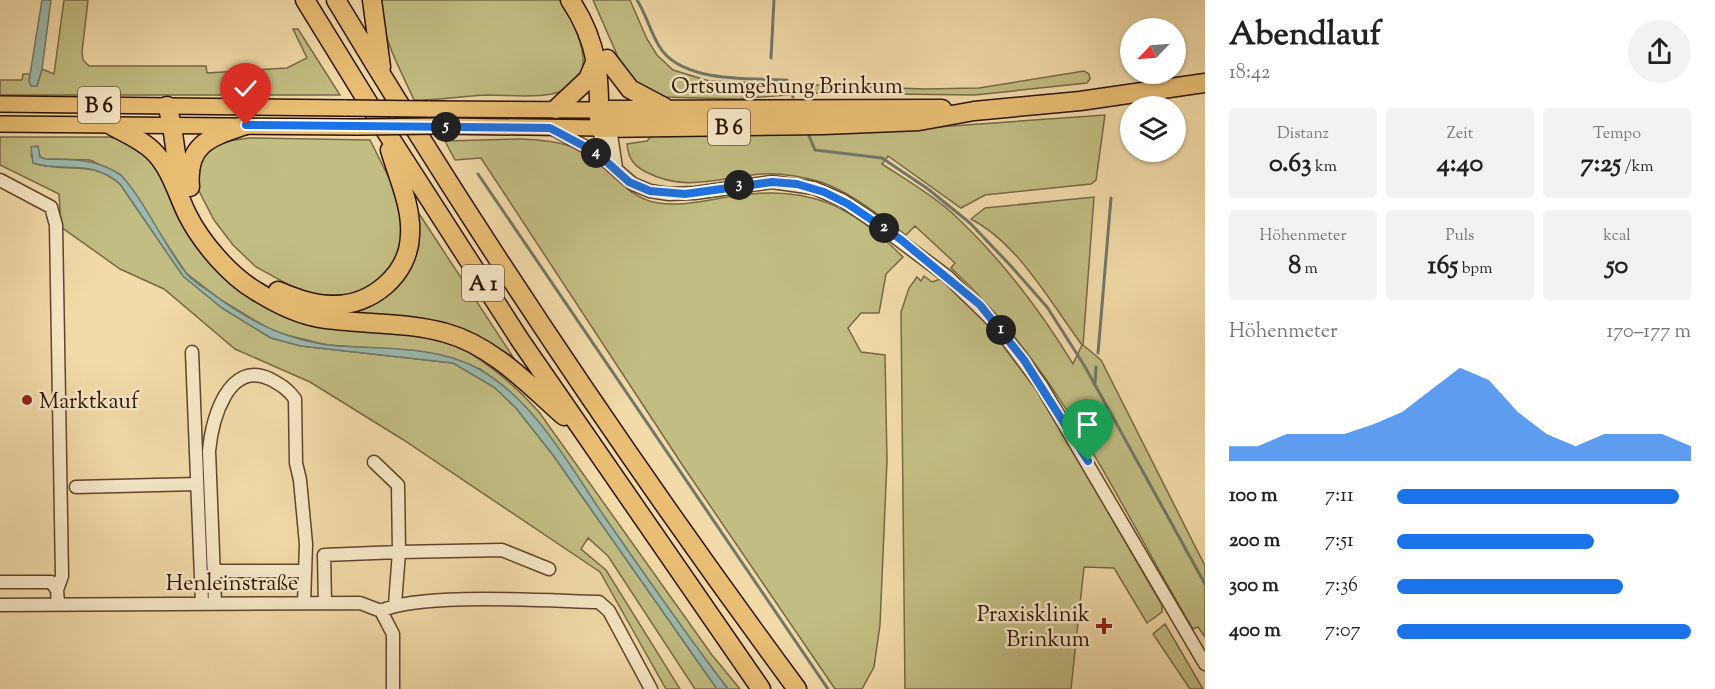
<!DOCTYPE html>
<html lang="de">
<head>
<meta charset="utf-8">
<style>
	body { margin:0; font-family:"Sorts Mill Goudy",serif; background:#f2f2f2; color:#222; height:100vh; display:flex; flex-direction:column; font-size:22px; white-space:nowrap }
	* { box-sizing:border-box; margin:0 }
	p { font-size:20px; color:#767676 }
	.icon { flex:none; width:33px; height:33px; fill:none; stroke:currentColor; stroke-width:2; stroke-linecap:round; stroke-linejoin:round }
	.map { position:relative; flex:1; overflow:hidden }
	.details { display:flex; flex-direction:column; background:#fff; width:510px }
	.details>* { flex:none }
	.needle { width:39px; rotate:245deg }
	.tools { position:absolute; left:1120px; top:18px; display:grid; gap:12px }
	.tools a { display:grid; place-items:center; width:66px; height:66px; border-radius:50%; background:#fff; box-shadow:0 2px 4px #0004; font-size:30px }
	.pin { position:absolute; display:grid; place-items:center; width:51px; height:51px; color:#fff; margin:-62px -26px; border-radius:50% 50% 50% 0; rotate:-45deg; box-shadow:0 0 6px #0007 }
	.pin .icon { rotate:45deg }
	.km { position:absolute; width:30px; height:30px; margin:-15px; border-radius:50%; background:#222; color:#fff; font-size:16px; line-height:30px; text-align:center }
	.round { display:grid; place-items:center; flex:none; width:63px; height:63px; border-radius:32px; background:#f2f2f2 }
	.summary { display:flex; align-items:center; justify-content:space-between; height:102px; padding:0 24px }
	h1 { font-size:33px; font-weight:700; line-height:45px }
	.figures { display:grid; grid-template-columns:repeat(3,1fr); gap:9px; height:102px; padding:6px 24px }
	.figures div { display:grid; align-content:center; border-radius:6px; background:#f2f2f2; text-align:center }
	.figures b { font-size:26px; font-weight:700 }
	.figures small { font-size:16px; font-weight:400 }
	.figures p { font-size:16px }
	.chart { height:168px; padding:12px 24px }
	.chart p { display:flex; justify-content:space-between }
	.chart svg { width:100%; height:108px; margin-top:6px; fill:#1a73e8; opacity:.7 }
	ul { padding:0 24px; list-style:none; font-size:20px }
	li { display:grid; grid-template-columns:96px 72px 1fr; align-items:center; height:45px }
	li i { height:15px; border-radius:8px; background:#1a73e8 }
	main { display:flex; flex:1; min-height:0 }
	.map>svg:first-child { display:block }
	.green { fill:#c2be83; stroke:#786844; stroke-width:1.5 }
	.water { fill:#9cbaaf; stroke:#70776b; stroke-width:1.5 }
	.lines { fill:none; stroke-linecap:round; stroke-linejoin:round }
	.stream { stroke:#70776b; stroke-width:3 }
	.minor-casing { stroke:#5e452d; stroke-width:15 }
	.major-casing { stroke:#2d1304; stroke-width:18 }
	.highway-casing { stroke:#2d1304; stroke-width:21 }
	.minor { stroke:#f7e8c7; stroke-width:12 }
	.major { stroke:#e9be74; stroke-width:15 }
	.highway { stroke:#e9be74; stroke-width:18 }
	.major-bridge-casing { stroke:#2d1304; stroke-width:18; stroke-linecap:butt }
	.major-bridge { stroke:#e9be74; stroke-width:15 }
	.route-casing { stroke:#fff; stroke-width:12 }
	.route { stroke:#1a73e8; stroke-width:8 }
	.poi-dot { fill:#8f2418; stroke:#f7e8c7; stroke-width:2 }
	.labels { text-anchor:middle; stroke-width:5; stroke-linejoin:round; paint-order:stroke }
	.shield { fill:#f7e8c7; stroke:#6a533e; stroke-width:1.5 }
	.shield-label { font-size:21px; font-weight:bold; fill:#2d1304 }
	.street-label { font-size:22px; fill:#2d1304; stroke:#f7e8c7 }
	.poi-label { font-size:22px; fill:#2d1304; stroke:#f7e8c7; text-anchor:start }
</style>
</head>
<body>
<main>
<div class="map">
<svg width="1205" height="689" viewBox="0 0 1205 689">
	<rect width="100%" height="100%" fill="#f2dba9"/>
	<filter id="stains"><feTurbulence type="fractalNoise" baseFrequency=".00333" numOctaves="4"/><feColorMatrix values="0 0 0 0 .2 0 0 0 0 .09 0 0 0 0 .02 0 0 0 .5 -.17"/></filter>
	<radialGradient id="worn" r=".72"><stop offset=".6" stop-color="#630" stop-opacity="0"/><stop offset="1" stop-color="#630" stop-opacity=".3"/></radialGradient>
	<!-- green -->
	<path class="green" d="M64,0H88L82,52L83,60L89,66H206L207,73L287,68L307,58L293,29H298L340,95H0V80H22L23,74H30L29,81L37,86L42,69L54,74Z
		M381,0H560C578,29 605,83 552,94C532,98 508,95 488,95C463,96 439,100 414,100C401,70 379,34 381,0Z
		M593,0H630L647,39L657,55L673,70L709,81L924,89L979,88L1084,71L1089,74L1090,79L1087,83L975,95L810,93L738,99L661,97L636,83L622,66Z
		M1105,115L1096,180L1091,184L985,195L961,208L888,156L882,164C905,179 929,193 950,211C998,255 1039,308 1073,364L1082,345C1051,303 1018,243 971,219L985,208L1094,197L1083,345L1101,360L1205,566V637L1198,627L1193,629C1119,505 1059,367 951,268L955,263L915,226L906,235C880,216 852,193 821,182C803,177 781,173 762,174C721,177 686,193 646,172C634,166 628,158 627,144L647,141L654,134L909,129Z
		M0,137H110C132,142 143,151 157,167L253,297L453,343C486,361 514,384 539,412L712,655L740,689H728L688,637L534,418L501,385L480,369L415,351L327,345L274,332L221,300L186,273L121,175L90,160L45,159L40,157L38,150L31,155L34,163C64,174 91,158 120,184L183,276L222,308L271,338L301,346L453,363L494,387L516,408L553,455L717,689H695L608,556L588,538L581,549L606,570L680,689H666L600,572L402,439L310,382L235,349L164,289L120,269L61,227L59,194L0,165Z
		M249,138L370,140L399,198L404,230L392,270L356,295H307L256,267L233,245L214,220L198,189L201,158L215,143Z
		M521,139C539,140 558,141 575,148C607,161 622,197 658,203C683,207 711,199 735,196C809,184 852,206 903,257L886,274L879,313H861L848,328L861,352L885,355L887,461L880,625L874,667L862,689H835L683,466L481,158L455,160L445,141Z
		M414,206L513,357L452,325L345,314C375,305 409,288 414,253C416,238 414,221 414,206Z
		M924,276L932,282L940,279L975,309L1036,388L1162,605V612L1147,623L1114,568L1084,567L1071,689H905L901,312L909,288L917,277L921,281Z
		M1165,624L1203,689H1190L1153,634Z"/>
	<!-- water -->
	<path class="water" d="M42,0H51L42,69L37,86H31L29,81Z
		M38,146L40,157L45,159C76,160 94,158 121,175C147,204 162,242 186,273C193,282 205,288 214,295C252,323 290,342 338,346C384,349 438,346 479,369C535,401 569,465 604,516C645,575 685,633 728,689H717L553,455L516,408L494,387L453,363L301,346L271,338L222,308L183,276L120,184C91,158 64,173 33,163L31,147Z"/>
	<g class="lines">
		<!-- stream -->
		<path class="stream" d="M637,0C646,14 650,31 659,46C681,83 748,78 787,80L793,97
			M771,58L774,0
			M809,136L815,150L882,158L928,189L970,223L1010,265L1047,307L1084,365L1205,584
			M478,174L828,689
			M1098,353L1111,198
			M1095,383L1096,367"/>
		<defs>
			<path id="minor" d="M551,128L597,153L633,184L650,191L669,194L695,193L772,182L814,188L842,200L868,217L948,277L994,322L1041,385L1205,664
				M599,128L605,159
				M610,128L616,168
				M0,180L51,207L56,225L62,576L57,590L58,604
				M192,352L202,603
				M374,462L398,485L399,552L502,550L549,569
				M76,487L197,484
				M214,571H305
				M0,582H51L57,590
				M215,603L209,451C212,420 228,359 270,379C281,385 288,389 295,399L296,463L300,480L306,544L304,603
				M325,603L324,555L399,552L395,604
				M0,605L360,603L381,611L393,634V689
				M381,611C420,592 549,601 599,602L609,611L651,689"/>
			<path id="major" d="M0,104L346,108
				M428,109L599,110
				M0,124L358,127
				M440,126L599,128"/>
			<path id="highway" d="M305,0L385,130L520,340L761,689
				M336,0C478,237 633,467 797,689
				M372,0L381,67
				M570,0C599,43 600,79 599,128L823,125L919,121L974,111L1080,101L1205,83
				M607,59L630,89L664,107
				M167,106C176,131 173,160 184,185
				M556,109L588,79L596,60
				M599,110L942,109
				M109,124C124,133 143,140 155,153C171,170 177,193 187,214C201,242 229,275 256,291C275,303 297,314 319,318C361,325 404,321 446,333C493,346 529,385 564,416
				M190,187C186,143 211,137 246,125
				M278,291C295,298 313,305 332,305C371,306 409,275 410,235C412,207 398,177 390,150"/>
		</defs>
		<!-- minor casing -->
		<use href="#minor" class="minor-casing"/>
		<!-- major casing -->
		<use href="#major" class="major-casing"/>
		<!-- highway casing -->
		<use href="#highway" class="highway-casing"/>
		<!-- minor -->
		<use href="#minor" class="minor"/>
		<!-- major -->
		<use href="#major" class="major"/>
		<!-- highway -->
		<use href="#highway" class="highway"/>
		<defs>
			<path id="major-bridge" d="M346,108L428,109
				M358,127L440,126"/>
		</defs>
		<!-- major-bridge casing -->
		<use href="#major-bridge" class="major-bridge-casing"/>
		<!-- major-bridge -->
		<use href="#major-bridge" class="major-bridge"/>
	</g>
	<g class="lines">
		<defs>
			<path id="route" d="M246,125L550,128L597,153L629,182L650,191L685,194L772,182L797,184L824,192L848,204L900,239L980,305L1024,360L1088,461"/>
		</defs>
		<!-- route casing -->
		<use href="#route" class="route-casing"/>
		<!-- route -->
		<use href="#route" class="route"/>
	</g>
	<!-- markers -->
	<g class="poi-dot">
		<circle cx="27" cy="400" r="6"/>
		<path d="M1101 617h6v6h6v6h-6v6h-6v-6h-6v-6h6z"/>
	</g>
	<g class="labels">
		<!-- shield labels -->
		<g class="shield">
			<rect x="78" y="87" width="42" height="36" rx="4.5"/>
			<rect x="708" y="109" width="42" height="36" rx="4.5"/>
			<rect x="462" y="265" width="42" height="36" rx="4.5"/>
		</g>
		<g class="shield-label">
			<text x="99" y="112">B 6</text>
			<text x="729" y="134">B 6</text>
			<text x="483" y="290">A 1</text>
		</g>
		<!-- street labels -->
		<g class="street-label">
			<text x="787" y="93">Ortsumgehung Brinkum</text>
			<text x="232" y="590">Henleinstraße</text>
		</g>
		<!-- poi labels -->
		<g class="poi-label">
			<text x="39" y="408">Marktkauf</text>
			<text x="1090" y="621" text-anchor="end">Praxisklinik<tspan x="1090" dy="25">Brinkum</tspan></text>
		</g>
	</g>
	<rect width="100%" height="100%" filter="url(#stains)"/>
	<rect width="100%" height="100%" fill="url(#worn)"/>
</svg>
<div class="tools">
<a><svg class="needle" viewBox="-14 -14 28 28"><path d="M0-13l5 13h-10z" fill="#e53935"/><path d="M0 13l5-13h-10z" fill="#767676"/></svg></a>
<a><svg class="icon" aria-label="layers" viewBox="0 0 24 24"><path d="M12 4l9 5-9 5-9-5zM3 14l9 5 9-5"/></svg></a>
</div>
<div class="pin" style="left:1088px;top:461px;background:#1e9e55"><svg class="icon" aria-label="arrive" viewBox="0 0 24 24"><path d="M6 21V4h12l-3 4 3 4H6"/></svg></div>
<div class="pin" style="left:246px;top:125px;background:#d93025"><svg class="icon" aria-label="check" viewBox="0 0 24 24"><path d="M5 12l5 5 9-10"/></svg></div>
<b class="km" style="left:1001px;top:330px">1</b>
<b class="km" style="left:884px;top:228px">2</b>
<b class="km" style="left:739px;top:185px">3</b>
<b class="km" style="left:596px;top:153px">4</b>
<b class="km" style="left:446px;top:127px">5</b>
</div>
<section class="details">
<div class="summary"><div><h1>Abendlauf</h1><p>18:42</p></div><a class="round"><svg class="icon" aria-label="share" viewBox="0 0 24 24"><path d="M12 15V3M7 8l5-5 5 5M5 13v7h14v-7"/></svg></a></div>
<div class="figures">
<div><p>Distanz</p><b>0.63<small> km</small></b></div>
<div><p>Zeit</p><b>4:40</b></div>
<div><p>Tempo</p><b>7:25<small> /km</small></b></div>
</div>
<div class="figures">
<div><p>Höhenmeter</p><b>8<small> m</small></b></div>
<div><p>Puls</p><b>165<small> bpm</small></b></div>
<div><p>kcal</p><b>50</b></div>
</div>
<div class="chart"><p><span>Höhenmeter</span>170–177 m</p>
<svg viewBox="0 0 160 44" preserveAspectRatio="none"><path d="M0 44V38L10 38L20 33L30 33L40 33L50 29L60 24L70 15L80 6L90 11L100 24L110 33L120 38L130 33L140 33L150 33L160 38V44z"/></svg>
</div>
<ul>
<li><b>100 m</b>7:11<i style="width:96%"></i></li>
<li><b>200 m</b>7:51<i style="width:67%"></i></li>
<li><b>300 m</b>7:36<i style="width:77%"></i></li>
<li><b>400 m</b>7:07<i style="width:100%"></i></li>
</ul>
</section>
</main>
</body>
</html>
